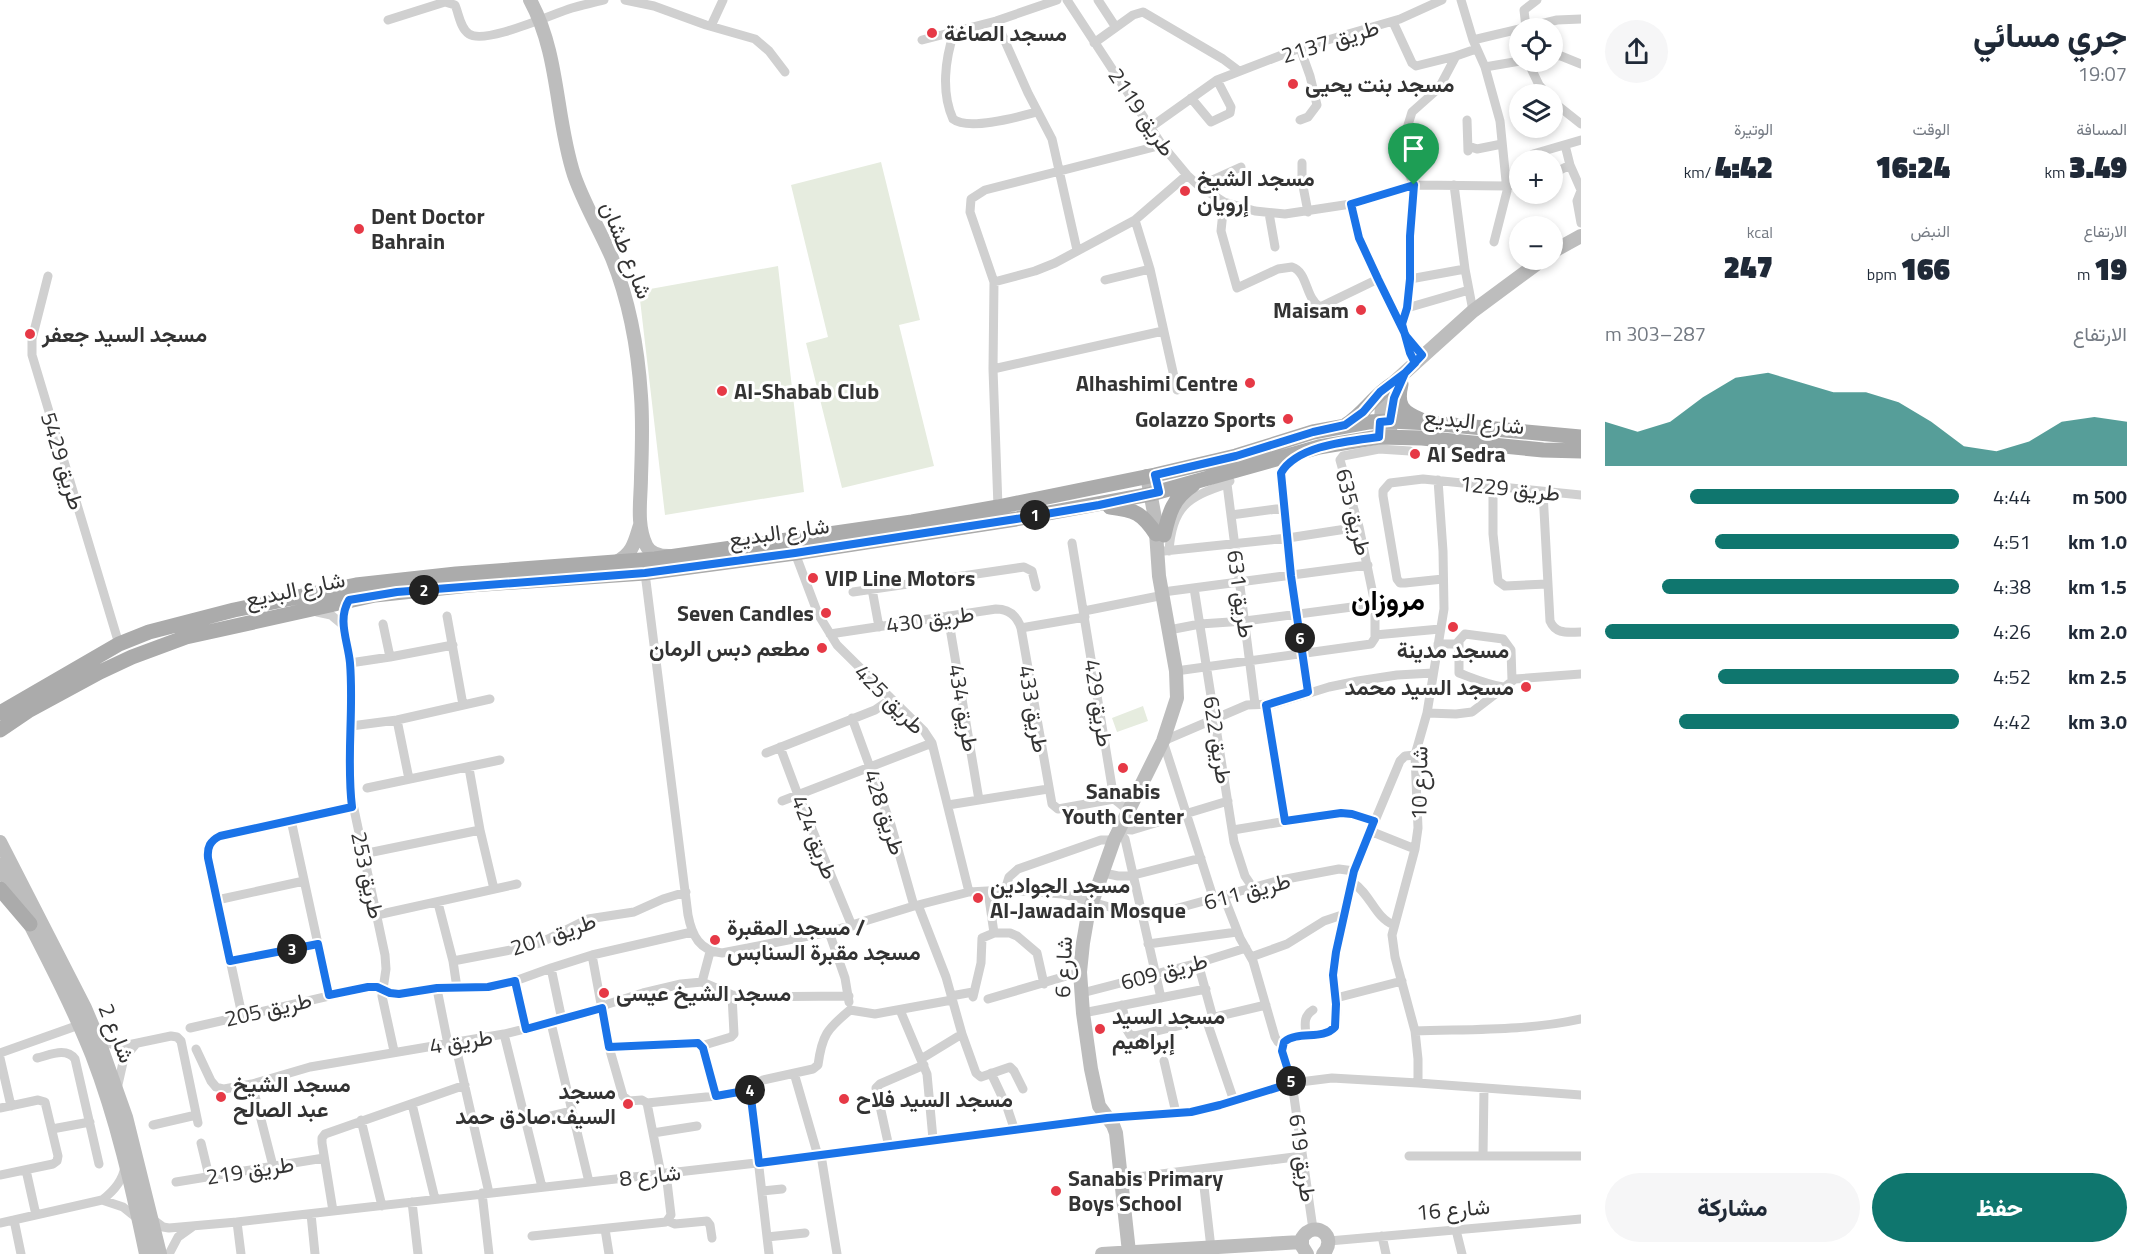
<!DOCTYPE html>
<html lang="ar">
<head>
<meta charset="utf-8">
<style>
	body { margin:0; font-family:"Titillium Web",Vazirmatn,sans-serif; background:#f6f6f7; color:#1f2937; direction:rtl; height:100vh; display:flex; flex-direction:column; font-size:22px; white-space:nowrap }
	* { box-sizing:border-box; margin:0 }
	p { font-size:20px; color:#747a83 }
	.icon { flex:none; width:33px; height:33px; fill:none; stroke:currentColor; stroke-width:2; stroke-linecap:round; stroke-linejoin:round }
	.map { position:relative; flex:1; overflow:hidden; direction:ltr }
	.panel { display:flex; flex-direction:column; background:#fff; width:570px }
	.panel>* { flex:none }
	.fabs { position:absolute; left:1509px; top:18px; display:grid; gap:12px }
	.fabs a { display:grid; place-items:center; width:54px; height:54px; border-radius:50%; background:#fff; box-shadow:0 3px 9px #0003; font-size:30px }
	.pin { position:absolute; display:grid; place-items:center; width:51px; height:51px; color:#fff; margin:-62px -26px; border-radius:50% 50% 50% 0; rotate:-45deg; box-shadow:0 0 6px #0007 }
	.pin .icon { rotate:45deg }
	.km { position:absolute; width:30px; height:30px; margin:-15px; border-radius:50%; background:#222; color:#fff; font-size:16px; line-height:30px; text-align:center }
	.round { display:grid; place-items:center; flex:none; width:63px; height:63px; border-radius:32px; background:#f6f6f7 }
	.summary { display:flex; align-items:center; justify-content:space-between; height:102px; padding:0 24px }
	h1 { font-size:33px; font-weight:800; line-height:45px }
	.figures { display:grid; grid-template-columns:repeat(3,1fr); gap:9px; height:102px; padding:6px 24px }
	.figures div { display:grid; align-content:center }
	.figures b { font-size:30px; font-weight:800 }
	.figures small { font-size:16px; font-weight:400 }
	.figures p { font-size:16px }
	.chart { height:168px; padding:12px 24px }
	.chart p { display:flex; justify-content:space-between }
	.chart svg { width:100%; height:108px; margin-top:6px; fill:#0f766e; opacity:.7 }
	.action { display:flex; gap:12px; margin-top:auto; padding:12px 24px }
	.action a { flex:1; height:69px; border-radius:36px; background:#0f766e; color:#fff; font-size:24px; font-weight:800; line-height:69px; text-align:center }
	.action a+a { background:#f6f6f7; color:#1f2937 }
	ul { padding:0 24px; list-style:none; font-size:20px }
	li { display:grid; grid-template-columns:96px 72px 1fr; align-items:center; height:45px }
	li i { height:15px; border-radius:8px; background:#0f766e }
	main { display:flex; flex:1; min-height:0 }
	.map>svg:first-child { display:block }
	.park { fill:#e6ecdf }
	.lines { fill:none; stroke-linecap:round; stroke-linejoin:round }
	.street { stroke:#d0d0d0; stroke-width:9 }
	.secondary { stroke:#bdbdbd; stroke-width:14 }
	.primary { stroke:#ababab; stroke-width:15 }
	.route-casing { stroke:#fff; stroke-width:12 }
	.route { stroke:#1a73e8; stroke-width:8 }
	.poi-dot { fill:#e63946; stroke:#fff; stroke-width:2 }
	.labels { text-anchor:middle; stroke-width:6; stroke-linejoin:round; paint-order:stroke }
	.poi-label { font-size:22px; font-weight:bold; fill:#333; stroke:#fff; text-anchor:start }
	.street-label { font-size:22px; fill:#333; stroke:#fff }
	.district-label { font-size:28px; font-weight:bold; fill:#000; stroke:#fff }
</style>
</head>
<body>
<main>
<section class="panel">
<div class="summary"><div><h1>جري مسائي</h1><p>19:07</p></div><a class="round"><svg class="icon" aria-label="share" viewBox="0 0 24 24"><path d="M12 15V3M7 8l5-5 5 5M5 13v7h14v-7"/></svg></a></div>
<div class="figures">
<div><p>المسافة</p><b>3.49<small> km</small></b></div>
<div><p>الوقت</p><b>16:24</b></div>
<div><p>الوتيرة</p><b>4:42<small> /km</small></b></div>
</div>
<div class="figures">
<div><p>الارتفاع</p><b>19<small> m</small></b></div>
<div><p>النبض</p><b>166<small> bpm</small></b></div>
<div><p>kcal</p><b>247</b></div>
</div>
<div class="chart"><p><span>الارتفاع</span>287–303 m</p>
<svg viewBox="0 0 160 44" preserveAspectRatio="none"><path d="M0 44V26L10 30L20 26L30 16L40 8L50 6L60 10L70 14L80 14L90 18L100 26L110 36L120 38L130 34L140 26L150 24L160 26V44z"/></svg>
</div>
<ul>
<li><b>500 m</b>4:44<i style="width:76%"></i></li>
<li><b>1.0 km</b>4:51<i style="width:69%"></i></li>
<li><b>1.5 km</b>4:38<i style="width:84%"></i></li>
<li><b>2.0 km</b>4:26<i style="width:100%"></i></li>
<li><b>2.5 km</b>4:52<i style="width:68%"></i></li>
<li><b>3.0 km</b>4:42<i style="width:79%"></i></li>
</ul>
<div class="action"><a>حفظ</a><a>مشاركة</a></div>
</section>
<div class="map">
<svg width="1581" height="1254" viewBox="0 0 1581 1254">
	<rect width="100%" height="100%" fill="#fff"/>
	<!-- park -->
	<path class="park" d="M881,162L920,320L899,325L934,466L842,488L806,343L828,337L791,185Z
		M778,266L804,492L665,515L639,291Z
		M1143,706L1148,721L1117,732L1112,718Z"/>
	<g class="lines">
		<!-- street -->
		<path class="street" d="M625,0L654,6L706,25L755,39L769,51L785,72
			M1067,0L1162,145L1187,175L1199,186L1224,202L1255,211L1285,214L1351,204L1414,185L1507,186L1520,183
			M1098,0L1115,26
			M1461,0L1473,40L1485,67L1500,121L1507,191L1494,242
			M388,20L445,2L455,5C459,14 460,28 469,34C485,45 552,14 572,8C582,5 593,3 604,0
			M996,21L1028,93L1052,139L1077,250
			M1393,22L1412,63L1416,66L1456,56
			M711,26L723,0
			M1526,28L1524,10L1537,0
			M954,33C945,59 941,93 953,119C968,131 1018,117 1037,112
			M922,40L996,21L1057,0
			M1473,40L1557,20L1581,19
			M1094,43L1133,15L1143,12L1223,59L1239,71
			M1300,48L1310,76L1317,105L1308,117L1300,120
			M1552,55L1561,56L1581,64
			M1528,62L1539,85L1547,94
			M1485,67L1520,61
			M1191,98L1211,122L1230,113L1231,107L1217,80
			M1552,101L1581,124
			M1467,120L1468,151
			M1151,127L1217,80L1300,48L1400,19L1442,0
			M1565,145L1570,165L1581,190
			M1468,146L1477,149L1502,144
			M1533,154L1581,140
			M1302,163V181L1308,212
			M1552,174L1570,165
			M1454,185L1465,269L1473,311
			M1199,186L1241,167
			M1581,191L1577,201L1581,223
			M1224,202L1221,231L1237,288L1278,269L1292,267C1308,272 1305,298 1320,307L1378,279
			M1351,204L1360,238L1378,279L1402,324L1410,353L1415,363
			M1269,213L1275,247
			M1135,220L1150,269L1177,390
			M48,276L32,339V355L119,644
			M1410,279L1465,269
			M1105,280L1150,269
			M994,282L1035,271L1055,263L1135,220L1187,175
			M1407,308L1410,279V236L1414,185L1404,163V138L1412,112L1439,88L1456,56L1476,49
			M1405,314L1407,308L1469,290
			M1406,336L1422,355
			M993,369L1163,331
			M1299,457L1284,467L1281,473L1291,576L1308,692
			M1227,484L1255,704
			M1493,487V534L1498,581L1505,586L1547,584
			M1543,492L1550,621C1556,635 1568,632 1581,632
			M998,507L993,369L994,282L970,212L971,199L985,190L1162,145
			M1231,515L1284,508
			M1072,543L1114,799L1129,811
			M1164,551L1288,538L1359,527
			M1169,551C1172,507 1187,497 1227,484L1230,481
			M795,553L818,614L837,645L924,731L932,743L969,892
			M645,573L688,915C692,936 700,951 722,953L829,932L914,906L969,892L1005,890L1063,894L1138,915L1149,916L1281,880L1339,869L1354,871
			M1443,579L1405,583H1400L1397,579L1383,496V491L1390,483L1423,479L1581,495
			M1194,588L1234,842L1245,876L1253,888
			M872,589L879,627
			M853,592L1024,567L1032,571L1036,587
			M1163,592L1368,565
			M349,600L344,609L343,617L350,663L351,795L385,955L386,969L382,996L394,1051
			M1084,611L1164,595
			M317,612L331,615L343,625
			M447,616L463,705
			M948,616L979,800
			M383,624L390,657
			M1021,628L1085,617
			M1169,630L1200,624L1245,621L1375,604
			M830,634L996,609C1009,609 1017,616 1021,628L1052,804L1058,809L1114,799
			M1375,635L1440,629
			M1459,642V673C1475,679 1486,684 1503,687
			M1438,644H1456L1465,634L1503,639L1511,650L1512,680
			M350,663L390,657L453,645
			M1176,671L1371,644L1375,638V604L1359,527L1340,460L1343,456L1379,449L1410,451
			M1266,705L1285,821
			M1427,713L1456,714L1472,712L1515,679L1581,674
			M852,718L891,825L914,906
			M397,720L409,779
			M351,726L397,720L490,699
			M780,747L798,795L852,926
			M766,753L875,710L891,699
			M469,768L480,830L494,889
			M367,788L500,760
			M1113,789L1135,799
			M782,801L932,743
			M948,805L1048,789
			M291,820L329,995
			M1119,829L1132,830L1228,801
			M1233,830L1335,813L1352,814L1374,821
			M1370,831L1415,849
			M1118,832L1125,839L1161,998
			M363,854L480,830
			M1104,873L1118,876H1130L1201,858
			M1353,883C1370,893 1375,918 1394,925
			M1005,890L1009,877L1018,869L1101,840H1114
			M988,891L994,933
			M1224,897L1240,938L1253,961L1275,1037L1278,1042L1283,1045
			M217,900L304,881
			M1214,900L1163,741L1247,705L1274,704L1329,687L1358,681L1397,675L1433,673
			M438,903L453,961L457,988
			M918,905L946,977L962,1034L976,1073L981,1077L1010,1067L1014,1071L1023,1089
			M377,915L517,884
			M829,932L845,978L849,1002
			M1148,944L1237,932
			M592,955L609,1047L623,1096L629,1101L642,1100L647,1103L661,1174
			M1251,957L1287,944L1324,921L1345,914
			M230,961L318,944
			M453,961L526,947L540,943L588,919L634,912L663,899L686,892
			M1198,963L1213,1018
			M551,968L562,1020
			M515,981L526,1029
			M702,982L710,952
			M437,989L448,1044
			M1082,993L1198,963L1246,948
			M951,996L973,992
			M973,997L981,963L982,938L994,933H1010L1017,936L1037,953L1044,984
			M1336,998L1402,981
			M988,999L1080,972
			M1122,1005L1127,1030L1130,1035L1135,1036L1266,1005
			M900,1010L927,1074L933,1139
			M1083,1013L1206,989
			M242,1015L208,858L209,844L220,836L352,807
			M1206,1019L1234,1101
			M551,1023L589,1182
			M190,1028L368,987L382,988L394,994L437,989L488,987L515,981L551,968L592,955L692,932
			M1415,1031C1470,1029 1527,1031 1581,1019
			M504,1034L542,1187
			M1306,1035C1305,1025 1303,1016 1313,1010
			M99,1041L118,1046L128,1045L171,1036L177,1037L181,1041L198,1123
			M455,1043L489,1193
			M701,1046L731,1037L734,1034L732,995
			M609,1047L698,1043L704,1050L716,1096
			M196,1049L211,1081L216,1087L224,1089L252,1084L310,1067L504,1034L589,1013L608,1004L643,993L681,984L702,982L732,995L745,997L849,996
			M0,1053L79,1025
			M0,1058L11,1106
			M37,1058C50,1055 66,1047 75,1059L99,1164
			M921,1059L962,1034
			M1164,1061L1176,1113
			M794,1073L818,1156
			M991,1073L1007,1107L1015,1131
			M1418,1083V1059L1415,1031L1395,957L1392,935L1415,849L1418,828L1415,755L1427,713L1444,609L1443,551L1438,480
			M252,1084L273,1166
			M117,1089L124,1058L135,1045
			M750,1090L769,1254
			M647,1103L716,1096L750,1090L755,1084L763,1080L813,1069L818,1065C822,1035 827,1029 850,1010L875,1014L952,1000
			M412,1104L435,1199
			M0,1108L38,1100L45,1102L58,1156L57,1161L53,1164L0,1175
			M361,1120L382,1206
			M526,1122L572,1111
			M153,1125L192,1116L196,1114
			M52,1129L90,1122
			M653,1133L697,1126
			M201,1143L209,1176
			M889,1147L876,1088L880,1084L924,1065
			M821,1155L837,1254
			M1409,1156H1581
			M1483,1156L1484,1088
			M1202,1169L1211,1248
			M26,1170L36,1215
			M1122,1179L1302,1156
			M176,1182L324,1158
			M762,1191L782,1189
			M482,1193L489,1254
			M102,1200C114,1191 123,1181 125,1166
			M412,1202L418,1254
			M333,1211L322,1143V1138L325,1134L465,1085
			M311,1214L315,1254
			M152,1219L163,1227L169,1228L237,1222L818,1156L1107,1117L1191,1112L1220,1105L1292,1083L1332,1078L1418,1083L1581,1095
			M14,1220L21,1254
			M668,1221L675,1224L707,1221L710,1225L712,1238
			M237,1222L241,1254
			M0,1223L102,1200L123,1207L138,1219
			M605,1229L609,1254
			M1313,1229L1292,1083L1282,1048L1284,1042L1289,1038L1326,1033L1335,1027C1340,1007 1332,986 1334,965L1354,871L1400,761L1405,756L1415,755
			M1456,1230L1462,1254
			M532,1236L666,1222L671,1215L666,1173
			M1382,1236L1386,1254
			M767,1237L805,1233
			M1329,1241L1581,1219
			M169,1254L178,1237L192,1227"/>
		<!-- secondary -->
		<path class="secondary" d="M530,0C560,55 555,117 574,175C584,204 600,230 612,258C630,303 638,347 641,396C643,423 642,450 641,477C641,499 636,524 646,545C650,554 659,556 669,556
			M1552,252L1581,236
			M1390,431L1392,408L1399,389
			M1380,433L1382,406L1391,385L1473,311L1542,260
			M616,562C633,554 635,541 640,525
			M0,842L85,1008L99,1041L126,1117L160,1254
			M0,865C31,928 66,990 92,1055C117,1120 132,1187 146,1254
			M1129,1252L1116,1133L1113,1125L1099,1106L1091,1069L1083,1013L1080,972L1083,943L1088,914L1114,840L1163,741L1177,698L1176,671L1159,576L1155,518L1147,476
			M1102,1254L1301,1242
			M1307,1254L1302,1246V1238C1315,1218 1339,1237 1323,1254"/>
		<!-- primary -->
		<path class="primary" d="M1401,384C1396,406 1402,412 1421,420
			M1346,425C1364,413 1374,396 1391,385
			M1110,507C1135,510 1142,513 1156,534
			M1164,535C1169,513 1173,498 1193,485
			M0,713L119,644L149,632L234,610L356,585L456,574L655,559L912,522L998,507L1155,475L1236,456L1313,432L1368,422L1390,421L1430,423L1581,437
			M0,730L28,711L100,672L132,657L186,637L375,595L470,585L645,573L795,553L1016,519L1151,494L1319,447L1379,437L1422,438L1543,450L1581,451
			M0,889L30,924"/>
	</g>
	<g class="lines">
		<defs>
			<path id="route" d="M1414,185L1410,236V279L1407,308L1402,324L1410,353L1415,363L1405,373L1380,392L1363,412L1345,425L1313,432L1236,456L1155,475L1159,492L1099,505L1016,519L795,553L645,573L397,592L349,600C337,620 348,641 350,663C354,711 346,759 352,807L220,836C210,841 207,847 208,858L230,961L318,944L329,995L368,987H377L390,993L399,994L437,988L488,987L515,981L526,1029L602,1008L609,1047L698,1043L703,1048L716,1096L750,1090L759,1163L1107,1118L1191,1112L1220,1105L1292,1083L1282,1051L1284,1042C1299,1030 1322,1041 1335,1027L1336,1004L1333,975L1336,952L1354,871L1374,821L1352,814L1341,813L1285,821L1266,705L1308,692L1291,576L1281,473C1297,445 1350,441 1379,437L1380,422L1390,421L1394,398L1405,373L1422,355L1406,336L1378,279L1359,238L1351,204L1414,185"/>
		</defs>
		<!-- route casing -->
		<use href="#route" class="route-casing"/>
		<!-- route -->
		<use href="#route" class="route"/>
	</g>
	<!-- markers -->
	<g class="poi-dot">
		<circle cx="932" cy="33" r="6"/>
		<circle cx="1293" cy="84" r="6"/>
		<circle cx="1185" cy="191" r="6"/>
		<circle cx="359" cy="229" r="6"/>
		<circle cx="1361" cy="310" r="6"/>
		<circle cx="30" cy="334" r="6"/>
		<circle cx="1250" cy="383" r="6"/>
		<circle cx="722" cy="391" r="6"/>
		<circle cx="1288" cy="419" r="6"/>
		<circle cx="1415" cy="454" r="6"/>
		<circle cx="813" cy="578" r="6"/>
		<circle cx="826" cy="613" r="6"/>
		<circle cx="1453" cy="627" r="6"/>
		<circle cx="822" cy="648" r="6"/>
		<circle cx="1526" cy="687" r="6"/>
		<circle cx="1123" cy="768" r="6"/>
		<circle cx="978" cy="898" r="6"/>
		<circle cx="715" cy="940" r="6"/>
		<circle cx="604" cy="993" r="6"/>
		<circle cx="1100" cy="1029" r="6"/>
		<circle cx="221" cy="1097" r="6"/>
		<circle cx="844" cy="1099" r="6"/>
		<circle cx="628" cy="1104" r="6"/>
		<circle cx="1056" cy="1191" r="6"/>
	</g>
	<g class="labels">
		<!-- poi labels -->
		<g class="poi-label">
			<text x="944" y="41">مسجد الصاغة</text>
			<text x="1305" y="92">مسجد بنت يحيى</text>
			<text x="1197" y="186">مسجد الشيخ<tspan x="1197" dy="25">إرويان</tspan></text>
			<text x="371" y="224">Dent Doctor<tspan x="371" dy="25">Bahrain</tspan></text>
			<text x="1349" y="318" text-anchor="end">Maisam</text>
			<text x="42" y="342">مسجد السيد جعفر</text>
			<text x="1238" y="391" text-anchor="end">Alhashimi Centre</text>
			<text x="734" y="399">Al-Shabab Club</text>
			<text x="1276" y="427" text-anchor="end">Golazzo Sports</text>
			<text x="1427" y="462">Al Sedra</text>
			<text x="825" y="586">VIP Line Motors</text>
			<text x="814" y="621" text-anchor="end">Seven Candles</text>
			<text x="810" y="656" text-anchor="end">مطعم دبس الرمان</text>
			<text x="1453" y="658" text-anchor="middle">مسجد مدينة</text>
			<text x="1514" y="695" text-anchor="end">مسجد السيد محمد</text>
			<text x="1123" y="799" text-anchor="middle">Sanabis<tspan x="1123" dy="25">Youth Center</tspan></text>
			<text x="990" y="893">مسجد الجوادين<tspan x="990" dy="25">Al-Jawadain Mosque</tspan></text>
			<text x="727" y="935">مسجد المقبرة /<tspan x="727" dy="25">مسجد مقبرة السنابس</tspan></text>
			<text x="616" y="1001">مسجد الشيخ عيسى</text>
			<text x="1112" y="1024">مسجد السيد<tspan x="1112" dy="25">إبراهيم</tspan></text>
			<text x="233" y="1092">مسجد الشيخ<tspan x="233" dy="25">عبد الصالح</tspan></text>
			<text x="616" y="1099" text-anchor="end">مسجد<tspan x="616" dy="25">السيف.صادق حمد</tspan></text>
			<text x="856" y="1107">مسجد السيد فلاح</text>
			<text x="1068" y="1186">Sanabis Primary<tspan x="1068" dy="25">Boys School</tspan></text>
		</g>
		<!-- street labels -->
		<g class="street-label">
			<text transform="translate(1330 41) rotate(-17)" y="8">طريق 2137</text>
			<text transform="translate(1142 112) rotate(56)" y="8">طريق 2119</text>
			<text transform="translate(627 250) rotate(68)" y="8">شارع طشان</text>
			<text transform="translate(1474 421) rotate(6)" y="8">شارع البديع</text>
			<text transform="translate(63 461) rotate(73)" y="8">طريق 5429</text>
			<text transform="translate(1510 488) rotate(6)" y="8">طريق 1229</text>
			<text transform="translate(1354 512) rotate(76)" y="8">طريق 635</text>
			<text transform="translate(779 532) rotate(-8)" y="8">شارع البديع</text>
			<text transform="translate(295 589) rotate(-12)" y="8">شارع البديع</text>
			<text transform="translate(1241 594) rotate(82)" y="8">طريق 631</text>
			<text transform="translate(930 619) rotate(-8)" y="8">طريق 430</text>
			<text transform="translate(890 699) rotate(45)" y="8">طريق 425</text>
			<text transform="translate(1099 703) rotate(81)" y="8">طريق 429</text>
			<text transform="translate(964 708) rotate(80)" y="8">طريق 434</text>
			<text transform="translate(1034 709) rotate(80)" y="8">طريق 433</text>
			<text transform="translate(1218 740) rotate(81)" y="8">طريق 622</text>
			<text transform="translate(1419 783) rotate(-89)" y="8">شارع 10</text>
			<text transform="translate(885 812) rotate(72)" y="8">طريق 428</text>
			<text transform="translate(815 837) rotate(68)" y="8">طريق 424</text>
			<text transform="translate(368 875) rotate(78)" y="8">طريق 253</text>
			<text transform="translate(1247 891) rotate(-15)" y="8">طريق 611</text>
			<text transform="translate(553 934) rotate(-19)" y="8">طريق 201</text>
			<text transform="translate(1063 967) rotate(-88)" y="8">شارع 6</text>
			<text transform="translate(1164 971) rotate(-15)" y="8">طريق 609</text>
			<text transform="translate(268 1009) rotate(-13)" y="8">طريق 205</text>
			<text transform="translate(117 1033) rotate(68)" y="8">شارع 2</text>
			<text transform="translate(461 1041) rotate(-9)" y="8">طريق 4</text>
			<text transform="translate(1303 1158) rotate(82)" y="8">طريق 619</text>
			<text transform="translate(250 1170) rotate(-9)" y="8">طريق 219</text>
			<text transform="translate(650 1175) rotate(-6)" y="8">شارع 8</text>
			<text transform="translate(1453 1209) rotate(-5)" y="8">شارع 16</text>
		</g>
		<!-- district labels -->
		<g class="district-label">
			<text x="1388" y="610">مروزان</text>
		</g>
	</g>
</svg>
<div class="fabs">
<a><svg class="icon" aria-label="locate" viewBox="0 0 24 24"><circle cx="12" cy="12" r="6"/><path d="M12 2v4M12 18v4M2 12h4M18 12h4"/></svg></a>
<a><svg class="icon" aria-label="layers" viewBox="0 0 24 24"><path d="M12 4l9 5-9 5-9-5zM3 14l9 5 9-5"/></svg></a>
<a>+</a>
<a>−</a>
</div>
<div class="pin" style="left:1414px;top:185px;background:#1e9e55"><svg class="icon" aria-label="arrive" viewBox="0 0 24 24"><path d="M6 21V4h12l-3 4 3 4H6"/></svg></div>
<b class="km" style="left:1035px;top:515px">1</b>
<b class="km" style="left:424px;top:590px">2</b>
<b class="km" style="left:292px;top:949px">3</b>
<b class="km" style="left:750px;top:1090px">4</b>
<b class="km" style="left:1291px;top:1081px">5</b>
<b class="km" style="left:1300px;top:638px">6</b>
</div>
</main>
</body>
</html>
